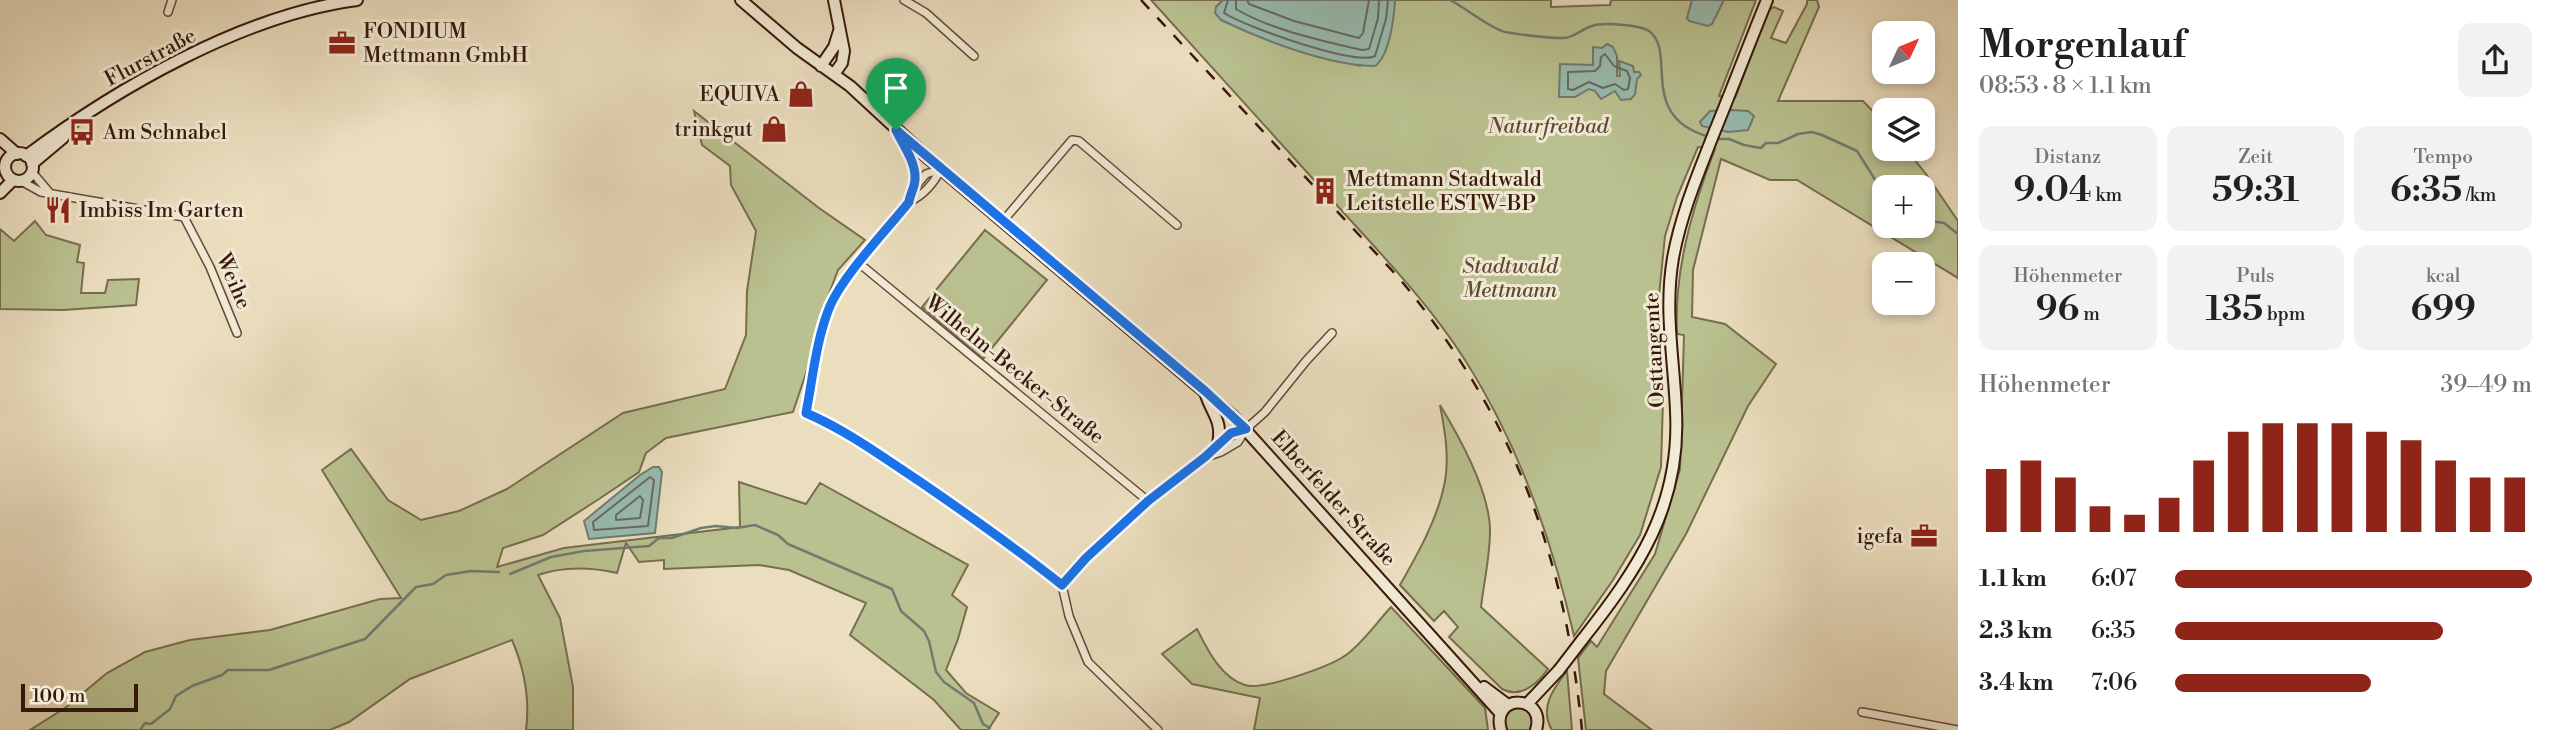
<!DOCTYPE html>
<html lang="de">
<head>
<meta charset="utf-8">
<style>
	body { margin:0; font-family:"Libre Bodoni",serif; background:#f2f2f2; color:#202124; height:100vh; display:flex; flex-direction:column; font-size:26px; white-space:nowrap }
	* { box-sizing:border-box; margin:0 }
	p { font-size:23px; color:#757577 }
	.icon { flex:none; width:38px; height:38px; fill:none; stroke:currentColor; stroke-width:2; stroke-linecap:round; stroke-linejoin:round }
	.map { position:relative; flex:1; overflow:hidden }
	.details { display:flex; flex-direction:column; background:#fff; width:595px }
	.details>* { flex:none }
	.needle { width:46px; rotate:46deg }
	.controls { position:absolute; left:1872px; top:21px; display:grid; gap:14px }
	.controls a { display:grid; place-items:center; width:63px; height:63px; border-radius:14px; background:#fff; box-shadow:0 4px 10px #0003; font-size:35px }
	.scale { position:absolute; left:21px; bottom:18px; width:117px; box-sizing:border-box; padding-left:7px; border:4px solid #37190b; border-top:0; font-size:19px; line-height:24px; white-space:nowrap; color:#37190b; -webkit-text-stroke:5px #f2ead5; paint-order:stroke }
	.pin { position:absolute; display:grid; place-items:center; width:60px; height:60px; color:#fff; margin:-72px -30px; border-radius:50% 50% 50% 0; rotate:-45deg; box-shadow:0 0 7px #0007 }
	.pin .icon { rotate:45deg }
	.round { display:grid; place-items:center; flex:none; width:74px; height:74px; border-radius:14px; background:#f2f2f2 }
	.head { display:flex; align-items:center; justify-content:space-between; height:119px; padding:0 21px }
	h1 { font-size:38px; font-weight:600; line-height:52px }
	.figures { display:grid; grid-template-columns:repeat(3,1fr); gap:10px; height:119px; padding:7px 21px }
	.figures div { display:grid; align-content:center; border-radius:14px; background:#f2f2f2; text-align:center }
	.figures b { font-size:35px; font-weight:600 }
	.figures small { font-size:19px; font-weight:400 }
	.figures p { font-size:19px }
	.chart { height:196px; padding:14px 21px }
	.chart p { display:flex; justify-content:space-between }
	.chart svg { width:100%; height:126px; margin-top:7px; stroke:#8f2418; stroke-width:6 }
	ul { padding:0 21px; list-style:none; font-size:23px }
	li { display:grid; grid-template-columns:112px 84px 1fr; align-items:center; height:52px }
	li i { height:18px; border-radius:9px; background:#8f2418 }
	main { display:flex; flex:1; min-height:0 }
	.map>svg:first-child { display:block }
	.green { fill:#bac190; stroke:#786d4e; stroke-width:2; fill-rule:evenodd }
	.water { fill:#98bcb1; stroke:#717b6f; stroke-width:2 }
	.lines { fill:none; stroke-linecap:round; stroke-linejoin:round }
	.shore { stroke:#686a5e; stroke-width:2 }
	.stream { stroke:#717b6f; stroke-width:2.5 }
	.street-casing { stroke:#644a38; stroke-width:10 }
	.secondary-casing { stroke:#37190b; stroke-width:14 }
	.street { stroke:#f2ead5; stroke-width:7 }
	.secondary { stroke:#f2ead5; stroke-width:10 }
	.rail { stroke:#37190b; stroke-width:2.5; stroke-dasharray:12 12; stroke-linecap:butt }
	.secondary-bridge-casing { stroke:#37190b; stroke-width:14; stroke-linecap:butt }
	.secondary-bridge { stroke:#f2ead5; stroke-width:10 }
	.route-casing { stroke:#fff; stroke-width:14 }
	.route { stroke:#1a73e8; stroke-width:9 }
	.labels { text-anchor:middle; stroke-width:6; stroke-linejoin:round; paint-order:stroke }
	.poi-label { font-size:21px; fill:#37190b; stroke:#f2ead5; text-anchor:start }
	.street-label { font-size:21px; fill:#37190b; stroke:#f2ead5 }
	.park-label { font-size:21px; font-style:italic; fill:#5e4b33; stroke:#f2ead5 }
</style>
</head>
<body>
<main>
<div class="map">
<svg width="1958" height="730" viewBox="0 0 1958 730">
	<rect width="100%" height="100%" fill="#ebdebf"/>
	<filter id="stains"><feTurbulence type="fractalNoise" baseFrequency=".00286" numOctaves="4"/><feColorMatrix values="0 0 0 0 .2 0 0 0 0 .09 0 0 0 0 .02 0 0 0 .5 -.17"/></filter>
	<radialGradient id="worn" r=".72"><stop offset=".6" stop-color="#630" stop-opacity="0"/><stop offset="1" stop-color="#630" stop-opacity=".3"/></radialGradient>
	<!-- green -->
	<path class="green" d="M1151,0H1223L1216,7L1239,28L1286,46L1360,66L1388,40L1395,0H1551V7L1610,5L1611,0H1756L1719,96L1735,98L1769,10L1774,7L1783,11L1771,38L1786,43L1807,4V0H1817L1819,7L1778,101H1863L1885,124V149H1906L1926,174L1958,221V278L1797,180H1770L1721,159L1693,270L1692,317L1725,324L1776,364L1748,406L1686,534L1606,671L1604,694L1652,730H1586L1578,658L1591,641L1597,647L1655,554L1680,469L1684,335L1677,334C1674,270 1692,209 1715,149L1698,147L1677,197L1665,236L1656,325L1663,400L1661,467L1640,535L1613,580L1574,636C1552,539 1519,445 1465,360C1428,302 1379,252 1333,201C1272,134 1211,67 1151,0ZM1885,187H1923V226H1885Z
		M694,111L819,208L865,240L838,270L824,307L814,349L793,412L666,438L646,453L639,472L599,499L543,535L503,548L497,567L564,548L740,527L739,482L806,504L820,483L968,565L952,595L967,607L958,639L946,670L966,693L999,713L988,730H961L934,700L850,635L866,603L789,570L759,565L664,569V560L639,562L626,543L617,573C590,567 564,566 538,575L560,618L573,687V730H526C530,700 524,668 512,640L410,679L349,722L330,730H30L65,708L107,673L145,652L190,640L270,630L380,599L401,598L322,470L351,449L388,500L421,520L459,511L507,489L623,413L725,389L746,335L747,291L756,231L731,185L730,166L702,145Z
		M35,221L46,235L80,245L77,262L84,263L81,293H105L108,280L139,279L136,305L63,310L0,309V229L14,241Z
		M985,230L1047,280L983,359L922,307Z
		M1440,405C1460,438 1490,493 1490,531C1490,556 1484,582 1481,607L1548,669C1537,684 1521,699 1502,689L1449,637L1458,627L1444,611L1434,621L1400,585C1417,555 1437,520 1444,486C1450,459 1445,431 1440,405Z
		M1391,607L1485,708L1488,730H1254L1260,698L1192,684L1162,654L1197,629C1207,649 1221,678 1245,685C1262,691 1331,666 1346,655C1363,643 1377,622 1391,607Z
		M1567,671L1572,730H1552C1539,708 1553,689 1567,671Z
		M1519,706L1528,710L1534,718L1532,730H1506L1504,725L1506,714Z"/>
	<!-- water -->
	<path class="water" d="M1223,0H1395C1394,17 1390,55 1375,66C1329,66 1263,40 1221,20L1215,13L1216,7Z
		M1692,0H1724L1712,24L1708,26L1689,21L1687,18Z
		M1607,44L1613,47L1617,56V76H1620L1619,61L1633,66L1634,72H1639L1641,75L1637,79L1635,94L1631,99L1621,100L1615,91L1601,99L1595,91L1589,89L1575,97H1559L1560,64L1593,65V47L1602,48Z
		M1731,110L1748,111L1754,116L1748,130L1728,132L1702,126L1700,122L1710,111Z
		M653,467H659L662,472L655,533L589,539L584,521L640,475Z"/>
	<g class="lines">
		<!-- shore -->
		<path class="shore" d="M1228,0L1224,13C1246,27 1355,66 1375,56L1386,19L1388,0
			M1236,0V9C1271,30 1323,41 1362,50L1369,49L1378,18L1379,0
			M1247,0L1249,4L1294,21L1359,38L1363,33L1369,0
			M1605,54L1614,66L1627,71L1630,78L1628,89L1624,90L1615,84L1603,88L1589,82L1573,90L1568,89V72L1595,71L1600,66L1601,57Z
			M650,477L654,480L648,526L594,530L593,522Z
			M640,496L643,500L640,518L616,520V515Z"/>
		<!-- stream -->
		<path class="stream" d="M1450,0C1464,7 1491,29 1505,32C1523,35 1545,38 1563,38C1575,38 1581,29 1592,26C1603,22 1640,25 1649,31C1678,52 1636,117 1710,137
			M1717,139H1729L1744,145L1761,148L1766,143H1778L1798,134L1812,132L1822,135L1857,151L1881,189L1885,191
			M1923,220L1944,223L1958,234
			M510,574L551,557L584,551L649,546L659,538H672L701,528L716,526L737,528L755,525L778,535L788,544L892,589L901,611L924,631L929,641L936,672L944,682L974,703L983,724L990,728
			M140,730L145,723L151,724L170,709L176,696L192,686L222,675L228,670H269L365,639L416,587L433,584L446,575L471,571L499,572"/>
		<defs>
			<path id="street" d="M904,0L926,13L974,56
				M168,12L172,0
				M896,131C903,146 916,163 915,179C915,187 910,194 909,202C886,231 844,274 830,306C816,340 813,377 806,413C848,431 884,458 922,483C970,516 1017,549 1062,585
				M32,172L49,192
				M21,181L41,192L184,217L210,267L237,333
				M914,188L926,174L941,169
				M909,202C924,195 934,183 941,169
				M1003,221L1072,140L1079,141L1177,225
				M860,264L1148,501
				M1206,457L1221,452L1238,442L1246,429L1265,412L1306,361L1332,333
				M1062,585L1086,558L1148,501L1205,457L1231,433L1246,429
				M1062,585L1069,616L1088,662L1158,730
				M1862,712L1958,730"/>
			<path id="secondary" d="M741,0L797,48L850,86L929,159L1233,416L1501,714
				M821,66L834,47L839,31
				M834,74L842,63L844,51L834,0
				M0,139L17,154
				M5 167a14 14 0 1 1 28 0a14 14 0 1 1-28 0Z
				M26,156C117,88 243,15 357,0
				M32,164L63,138L70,126
				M0,193L13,180
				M1205,392C1211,413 1223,420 1218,444
				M1582,640C1638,569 1681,506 1676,411C1674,360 1664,310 1673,258C1681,214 1698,174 1714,133C1732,89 1749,44 1767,0
				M1484,687L1508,705
				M1527,704L1559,670
				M1501,730C1490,693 1547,694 1536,730"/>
		</defs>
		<!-- street casing -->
		<use href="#street" class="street-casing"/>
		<!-- secondary casing -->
		<use href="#secondary" class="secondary-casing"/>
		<!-- street -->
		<use href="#street" class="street"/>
		<!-- secondary -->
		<use href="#secondary" class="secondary"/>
		<!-- rail -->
		<path class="rail" d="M1141,0L1399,278C1514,417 1564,552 1582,730"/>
		<defs>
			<path id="secondary-bridge" d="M1559,670L1582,640"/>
		</defs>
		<!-- secondary-bridge casing -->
		<use href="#secondary-bridge" class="secondary-bridge-casing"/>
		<!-- secondary-bridge -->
		<use href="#secondary-bridge" class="secondary-bridge"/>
	</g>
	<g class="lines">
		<defs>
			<path id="route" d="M896,130L1205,391L1246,429L1231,433L1205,457L1148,501L1086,558L1062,585C1017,549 970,516 922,483C884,458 848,431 806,413C813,377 816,340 830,306C844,274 886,231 909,202C910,194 915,187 915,179C916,162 903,145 896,130Z"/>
		</defs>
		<!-- route casing -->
		<use href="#route" class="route-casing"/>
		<!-- route -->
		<use href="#route" class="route"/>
	</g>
	<!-- icons -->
	<defs>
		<symbol id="office-bare" viewBox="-9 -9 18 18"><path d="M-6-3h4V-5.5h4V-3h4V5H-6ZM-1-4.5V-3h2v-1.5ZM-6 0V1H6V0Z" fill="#8f2418" stroke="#f2ead5" stroke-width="2.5" paint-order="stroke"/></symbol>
		<symbol id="shop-bare" viewBox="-9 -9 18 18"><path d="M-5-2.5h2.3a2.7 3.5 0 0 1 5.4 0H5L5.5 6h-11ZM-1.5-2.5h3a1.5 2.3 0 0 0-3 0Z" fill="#8f2418" stroke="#f2ead5" stroke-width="2.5" paint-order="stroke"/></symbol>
		<symbol id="bus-bare" viewBox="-9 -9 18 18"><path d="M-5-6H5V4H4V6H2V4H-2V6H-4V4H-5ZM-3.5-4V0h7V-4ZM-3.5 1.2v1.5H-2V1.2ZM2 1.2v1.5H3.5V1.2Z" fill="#8f2418" stroke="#f2ead5" stroke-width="2.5" paint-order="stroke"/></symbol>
		<symbol id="building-bare" viewBox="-9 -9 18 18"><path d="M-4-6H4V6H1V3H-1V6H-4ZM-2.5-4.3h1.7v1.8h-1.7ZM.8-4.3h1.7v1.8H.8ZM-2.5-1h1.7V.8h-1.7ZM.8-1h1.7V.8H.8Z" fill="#8f2418" stroke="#f2ead5" stroke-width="2.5" paint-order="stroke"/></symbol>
		<symbol id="restaurant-bare" viewBox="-9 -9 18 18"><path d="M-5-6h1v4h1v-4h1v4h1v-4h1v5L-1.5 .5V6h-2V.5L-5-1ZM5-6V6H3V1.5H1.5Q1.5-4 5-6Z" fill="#8f2418" stroke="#f2ead5" stroke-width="2.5" paint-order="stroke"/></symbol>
	</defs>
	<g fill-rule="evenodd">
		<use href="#office-bare" x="323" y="24" width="38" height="38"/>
		<use href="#shop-bare" x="782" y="75" width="38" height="38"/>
		<use href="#shop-bare" x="755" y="110" width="38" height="38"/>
		<use href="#bus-bare" x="63" y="113" width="38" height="38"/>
		<use href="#building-bare" x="1306" y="172" width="38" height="38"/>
		<use href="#restaurant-bare" x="39" y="191" width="38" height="38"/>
		<use href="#office-bare" x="1905" y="517" width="38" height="38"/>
	</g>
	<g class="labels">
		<!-- poi labels -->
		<g class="poi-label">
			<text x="363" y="38">FONDIUM<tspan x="363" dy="24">Mettmann GmbH</tspan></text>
			<text x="780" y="101" text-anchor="end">EQUIVA</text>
			<text x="753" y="136" text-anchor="end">trinkgut</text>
			<text x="103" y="139">Am Schnabel</text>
			<text x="1346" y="186">Mettmann Stadtwald<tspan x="1346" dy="24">Leitstelle ESTW-BP</tspan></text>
			<text x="79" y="217">Imbiss Im Garten</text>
			<text x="1903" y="543" text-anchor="end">igefa</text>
		</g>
		<!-- street labels -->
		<g class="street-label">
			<text transform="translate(150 57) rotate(-28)" y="7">Flurstraße</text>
			<text transform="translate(234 281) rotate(67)" y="7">Weihe</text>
			<text transform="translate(1654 350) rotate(-93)" y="7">Osttangente</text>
			<text transform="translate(1015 369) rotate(39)" y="7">Wilhelm-Becker-Straße</text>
			<text transform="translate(1334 498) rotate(48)" y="7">Elberfelder Straße</text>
		</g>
		<!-- park labels -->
		<g class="park-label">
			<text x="1548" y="133">Naturfreibad</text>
			<text x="1510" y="273">Stadtwald<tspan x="1510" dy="24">Mettmann</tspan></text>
		</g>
	</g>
	<rect width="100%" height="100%" filter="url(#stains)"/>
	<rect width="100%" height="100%" fill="url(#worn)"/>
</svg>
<div class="controls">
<a><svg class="needle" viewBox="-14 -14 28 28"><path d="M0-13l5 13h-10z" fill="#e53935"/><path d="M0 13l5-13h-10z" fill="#757577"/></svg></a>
<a><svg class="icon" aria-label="layers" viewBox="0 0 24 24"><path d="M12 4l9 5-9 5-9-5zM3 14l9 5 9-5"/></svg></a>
<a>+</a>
<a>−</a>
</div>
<div class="scale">100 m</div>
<div class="pin" style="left:896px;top:130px;background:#1e9e55"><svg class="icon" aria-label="arrive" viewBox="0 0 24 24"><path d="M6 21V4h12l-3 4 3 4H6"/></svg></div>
</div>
<section class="details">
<div class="head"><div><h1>Morgenlauf</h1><p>08:53 · 8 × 1.1 km</p></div><a class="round"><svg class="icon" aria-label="share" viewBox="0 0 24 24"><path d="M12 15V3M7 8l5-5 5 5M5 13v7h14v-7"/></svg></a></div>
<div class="figures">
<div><p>Distanz</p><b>9.04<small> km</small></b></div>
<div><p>Zeit</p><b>59:31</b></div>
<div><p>Tempo</p><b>6:35<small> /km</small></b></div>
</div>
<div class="figures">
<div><p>Höhenmeter</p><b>96<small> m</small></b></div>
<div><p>Puls</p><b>135<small> bpm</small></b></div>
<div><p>kcal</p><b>699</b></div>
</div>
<div class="chart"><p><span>Höhenmeter</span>39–49 m</p>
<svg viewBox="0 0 160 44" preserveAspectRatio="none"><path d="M5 44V22M15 44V19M25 44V25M35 44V35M45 44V38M55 44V32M65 44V19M75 44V9M85 44V6M95 44V6M105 44V6M115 44V9M125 44V12M135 44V19M145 44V25M155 44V25"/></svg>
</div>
<ul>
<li><b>1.1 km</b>6:07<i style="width:100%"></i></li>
<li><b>2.3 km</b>6:35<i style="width:75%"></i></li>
<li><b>3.4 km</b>7:06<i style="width:55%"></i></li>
</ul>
</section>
</main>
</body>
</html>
